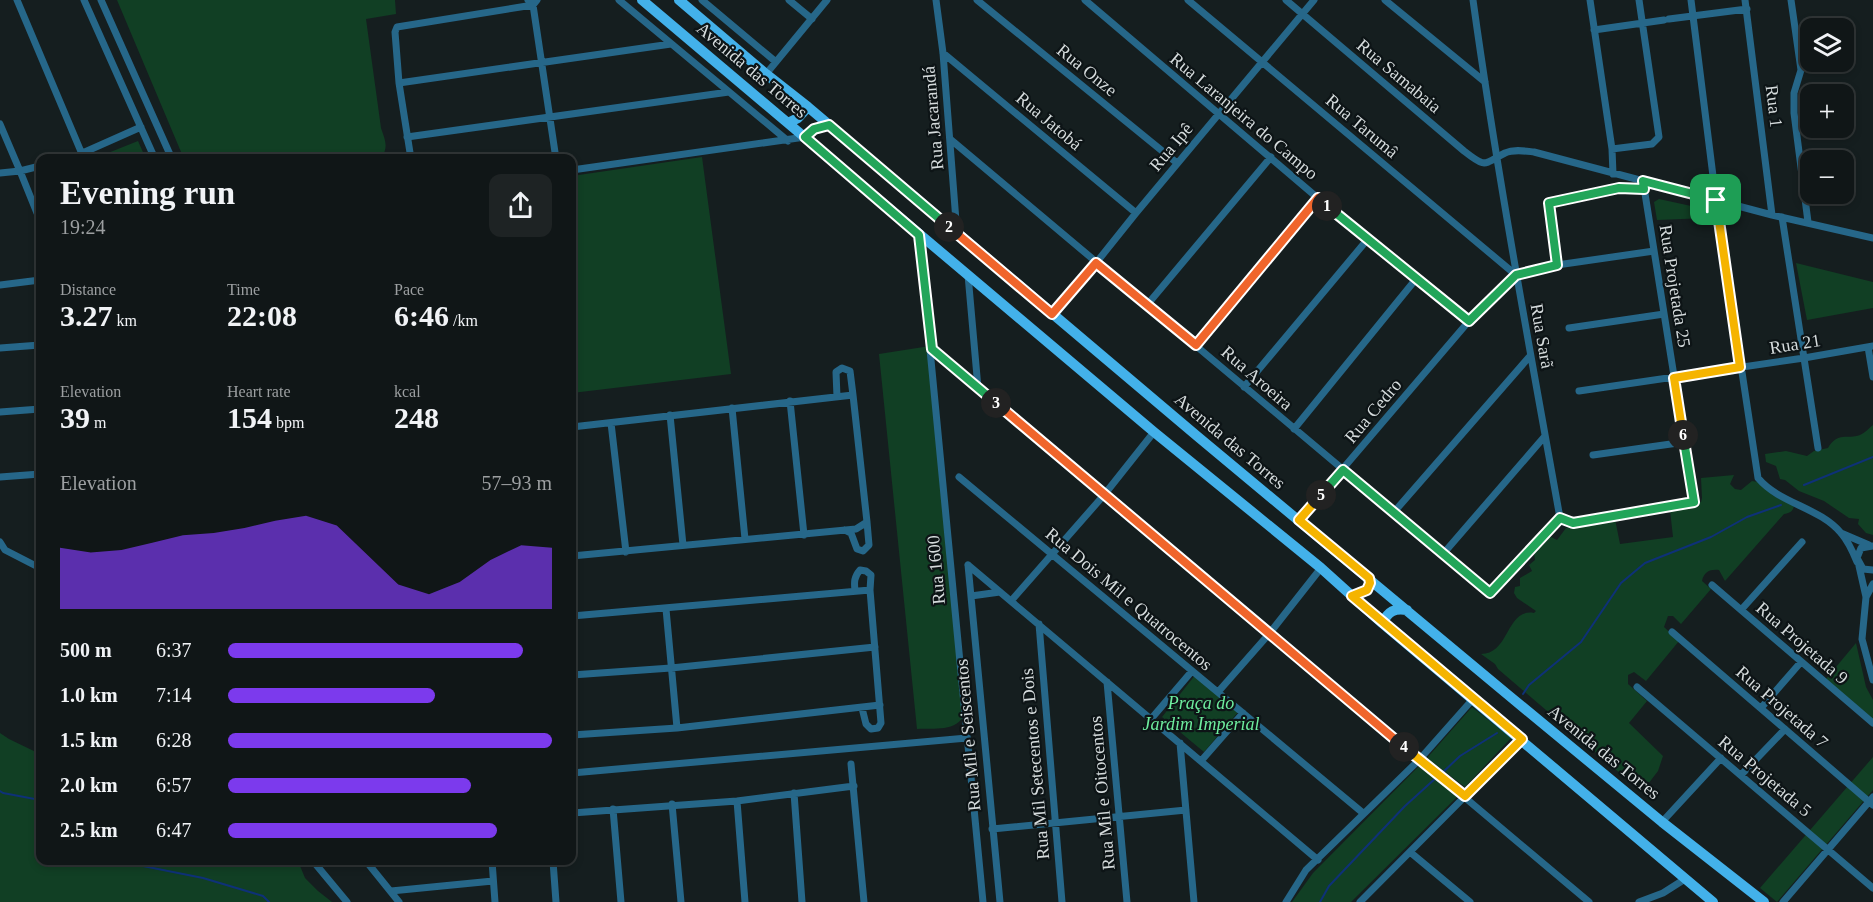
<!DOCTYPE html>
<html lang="en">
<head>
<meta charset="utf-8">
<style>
	body { margin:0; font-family:Georgia,serif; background:#1e2324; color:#f1f3f6; height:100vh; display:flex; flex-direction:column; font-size:22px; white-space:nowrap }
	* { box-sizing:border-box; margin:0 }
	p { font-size:20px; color:#9c9fa1 }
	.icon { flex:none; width:33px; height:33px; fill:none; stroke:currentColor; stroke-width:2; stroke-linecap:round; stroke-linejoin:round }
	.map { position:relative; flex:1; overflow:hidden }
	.drawer { position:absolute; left:36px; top:154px; width:540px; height:711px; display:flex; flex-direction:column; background:#101617; border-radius:12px; box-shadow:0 3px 9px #0003,0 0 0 2px #303536 }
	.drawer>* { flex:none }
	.buttons { position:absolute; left:1800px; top:18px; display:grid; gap:12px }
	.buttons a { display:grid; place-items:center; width:54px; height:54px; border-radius:12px; background:#101617; box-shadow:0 3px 9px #0003,0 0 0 2px #303536; font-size:30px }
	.pin { position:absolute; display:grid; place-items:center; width:51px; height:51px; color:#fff; margin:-26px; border-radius:12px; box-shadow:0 3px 9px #0006 }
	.km { position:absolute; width:30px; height:30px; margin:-15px; border-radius:50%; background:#222; color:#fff; font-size:16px; line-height:30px; text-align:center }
	.round { display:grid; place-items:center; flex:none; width:63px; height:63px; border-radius:12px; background:#1e2324 }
	.head { display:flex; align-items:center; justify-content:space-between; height:102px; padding:0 24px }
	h1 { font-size:33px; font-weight:700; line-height:45px }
	.figures { display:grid; grid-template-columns:repeat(3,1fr); gap:9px; height:102px; padding:6px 24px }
	.figures div { display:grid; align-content:center }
	.figures b { font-size:30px; font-weight:700 }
	.figures small { font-size:16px; font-weight:400 }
	.figures p { font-size:16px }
	.chart { height:168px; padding:12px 24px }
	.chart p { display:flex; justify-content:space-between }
	.chart svg { width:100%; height:108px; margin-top:6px; fill:#7c3aed; opacity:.7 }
	ul { padding:0 24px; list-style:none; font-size:20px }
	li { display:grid; grid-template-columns:96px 72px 1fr; align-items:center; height:45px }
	li i { height:15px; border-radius:8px; background:#7c3aed }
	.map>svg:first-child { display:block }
	.green { fill:#113f24 }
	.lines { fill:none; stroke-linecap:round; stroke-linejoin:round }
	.stream { stroke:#0e3178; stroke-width:2 }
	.minor { stroke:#266789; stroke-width:7 }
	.primary { stroke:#43b1ea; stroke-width:10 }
	.split-1-casing { stroke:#fff; stroke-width:12 }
	.split-2-casing { stroke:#fff; stroke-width:12 }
	.split-3-casing { stroke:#fff; stroke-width:12 }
	.split-4-casing { stroke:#fff; stroke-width:12 }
	.split-5-casing { stroke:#fff; stroke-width:12 }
	.split-6-casing { stroke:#fff; stroke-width:12 }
	.split-7-casing { stroke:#fff; stroke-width:12 }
	.split-1 { stroke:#22a559; stroke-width:8 }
	.split-2 { stroke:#f0652b; stroke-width:8 }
	.split-3 { stroke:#22a559; stroke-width:8 }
	.split-4 { stroke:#f0652b; stroke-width:8 }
	.split-5 { stroke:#f5b400; stroke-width:8 }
	.split-6 { stroke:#22a559; stroke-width:8 }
	.split-7 { stroke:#f5b400; stroke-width:8 }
	.labels { text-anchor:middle; stroke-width:4.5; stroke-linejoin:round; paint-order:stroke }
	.street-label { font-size:18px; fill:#d5dbdc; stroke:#0d1416 }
	.park-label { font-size:18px; font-style:italic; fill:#6eed9e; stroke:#0d1416 }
</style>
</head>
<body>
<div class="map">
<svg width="1873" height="902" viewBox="0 0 1873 902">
	<rect width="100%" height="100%" fill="#151e1f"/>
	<!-- green -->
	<path class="green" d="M117,0H395L396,14L366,19L381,128C385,140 389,147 381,158L369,155L370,159H184Z
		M138,141L146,159H93Z
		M702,157L731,374L572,393V176Z
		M1659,199L1705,209L1707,218L1657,220L1654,202Z
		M1796,263L1873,282V308L1807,320Z
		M930,346L964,714C958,732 933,728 917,729L879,354Z
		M1873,425V535L1866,533L1858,524L1859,519L1849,518L1824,501L1799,491L1785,480L1780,479L1776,466L1766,462L1765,454L1786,451L1807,456L1814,451L1828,448C1838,431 1847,440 1860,435C1865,433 1869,428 1873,425Z
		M1734,475L1730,484L1735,489L1741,490L1752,481L1758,482L1774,496L1794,504C1794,511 1790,513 1784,514L1725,581L1719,570C1711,569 1704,571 1702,581L1711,589L1681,624L1673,616H1668L1664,627L1679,641L1646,681L1634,672L1628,675V684L1647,701L1629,723L1663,756L1658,771L1642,792L1498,669L1495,664L1481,654C1510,654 1506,608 1534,613L1536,611L1517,598L1514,593L1515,587L1520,586V578L1532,571L1529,565L1535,560L1534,553L1551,537L1557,540L1566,528L1615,519L1620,544L1673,537L1670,510L1701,502L1702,498L1701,478Z
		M1856,643L1866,687L1873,700V719L1826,679Z
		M1196,674L1239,711L1204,752L1162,717Z
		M1472,707L1511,738L1465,787L1427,758Z
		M0,733L9,739L40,754V861H298L305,878L318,891L332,902H0Z
		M1873,757V790L1777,902L1760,888Z
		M1420,765L1457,797L1351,902H1292L1313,873Z"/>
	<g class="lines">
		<!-- stream -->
		<path class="stream" d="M1804,485L1873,457
			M1523,694L1529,685L1581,642L1621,583L1645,563L1711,537L1747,517L1781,505
			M1441,774L1460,756L1497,733
			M0,791L3,793L40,800
			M118,861L203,878L263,896L269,902
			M1320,902L1329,886L1405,806L1437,777"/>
		<!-- minor -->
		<path class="minor" d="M17,0L82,154
			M84,0L155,159
			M101,0L172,159
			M528,0L533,5L556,159
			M619,0L788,141
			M702,0L776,62
			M789,0L812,19
			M936,0L943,53L957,234
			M977,0L1177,163
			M1085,0L1367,240L1469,321
			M1188,0L1516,275
			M1286,0L1464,151C1487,169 1483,164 1505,153C1514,149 1525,151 1534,152L1772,215L1873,238
			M1385,0L1485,82
			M1473,0C1497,173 1529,345 1560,518
			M1590,0L1612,149L1613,174
			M1691,0L1716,200L1758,478C1780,504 1819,507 1841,533C1848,541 1853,552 1857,562
			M1745,0L1772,215
			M1791,0L1801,70L1794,93V113L1808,222
			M1669,19L1747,9
			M1594,30L1664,20
			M943,53L1136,213
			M766,74L827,0
			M399,83L671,44
			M0,124L20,171L40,166
			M407,137L729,92
			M950,139L1490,593L1560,518
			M1612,149L1652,144L1659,137L1639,0
			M69,159L141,127
			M411,159L399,83L395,32L397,27L533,5L537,0
			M572,170L805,137
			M0,173L20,171L39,218L40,231
			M1782,217L1818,448
			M919,235L983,902
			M1557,265L1549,203L1619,188L1644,189
			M968,275L978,388
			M1516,275L1557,265L1654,251
			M0,285L40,280
			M1147,305L1271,157
			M1052,314L1096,263L1136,213L1314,0
			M1569,328L1664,314
			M1196,345L1318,198
			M1868,347L1873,377
			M0,348L40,345
			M932,349L1589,902
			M1244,387L1367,240
			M1579,391L1804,358L1873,346
			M837,397L836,372L842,368L850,371L853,395
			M790,401L804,535
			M732,408L745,539
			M0,412L40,409
			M670,415L683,545
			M611,423L626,552
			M572,427L853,395L867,522
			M1294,429L1416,279
			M1593,455L1685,442
			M0,477L40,474
			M959,477L1363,813
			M1394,512L1530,356
			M1560,518L1573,523L1694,502L1643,181
			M1299,520L1469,321L1516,275
			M1841,533L1869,545
			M0,542L5,550L40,568
			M1873,546L1861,548L1857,558L1863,569L1873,570
			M1443,554L1545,436
			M572,556L856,529L867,522L869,545L863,551L857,549L851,533L845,530
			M968,565L1318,860
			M968,565L1000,902
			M1859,566L1866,597L1862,639L1873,680
			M1712,585L1873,723
			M855,591C854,582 854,577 860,570L866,571L871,575L870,590L881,723L878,728L871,729L866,724L862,708
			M971,596L1000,592
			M1866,597L1873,584
			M1011,601L1104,495L1154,432
			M666,609L677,728
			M1741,610L1802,542
			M572,616L870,590
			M1039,624L1062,902
			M1672,632L1873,805
			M572,675L671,668L875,647
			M1107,682L1127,902
			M1637,687L1873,888
			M1218,692L1269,634L1321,568
			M1761,708L1801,662
			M1151,719L1192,671
			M572,735L677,728L880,705
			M1180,743L1194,902
			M1201,761L1243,713
			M851,764L864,902
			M572,773L967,738
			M1741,775L1785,729
			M794,793L802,902
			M737,801L745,902
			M672,804L681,902
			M613,809L621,902
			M572,813L737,801L854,786
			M1662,822L1721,758
			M992,829L1186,810
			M1410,852L1470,902
			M313,861L347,902
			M366,861L399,902
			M492,861L495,902
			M553,861L556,902
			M391,891L493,881
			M1286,902L1306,870L1419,760L1473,699
			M1360,902L1522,739
			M1639,902L1663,893L1685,879
			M1783,902L1873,797"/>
		<!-- primary -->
		<path class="primary" d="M642,0L1154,432L1321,568L1382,623L1713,902
			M679,0L766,74L808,107L1197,436L1507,694L1662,822L1764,902
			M788,123L798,118L808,107
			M805,137L814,129L829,125
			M1352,596L1367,590L1370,583L1369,578
			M1382,623C1389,611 1394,608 1407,610"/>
	</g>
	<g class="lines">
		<defs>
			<path id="split-1" d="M1327,206L1469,321L1516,275L1557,265L1549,203L1619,188L1644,189L1643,181L1716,200"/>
			<path id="split-2" d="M949,227L1052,314L1096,263L1196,345L1318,198L1327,206"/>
			<path id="split-3" d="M949,227L829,125L814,129L805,137L919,235L932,349L996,403"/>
			<path id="split-4" d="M996,403L1404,747"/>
			<path id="split-5" d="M1321,495L1299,520L1369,578L1370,583L1367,590L1352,596L1522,739L1465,796L1404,747"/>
			<path id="split-6" d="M1321,495L1343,470L1490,593L1560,518L1573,523L1694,502L1683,435"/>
			<path id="split-7" d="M1683,435L1674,378L1740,367L1716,200"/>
		</defs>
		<!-- split-1 casing -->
		<use href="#split-1" class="split-1-casing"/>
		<!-- split-2 casing -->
		<use href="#split-2" class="split-2-casing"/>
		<!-- split-3 casing -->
		<use href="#split-3" class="split-3-casing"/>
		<!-- split-4 casing -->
		<use href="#split-4" class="split-4-casing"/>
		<!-- split-5 casing -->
		<use href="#split-5" class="split-5-casing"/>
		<!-- split-6 casing -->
		<use href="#split-6" class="split-6-casing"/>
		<!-- split-7 casing -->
		<use href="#split-7" class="split-7-casing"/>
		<!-- split-1 -->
		<use href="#split-1" class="split-1"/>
		<!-- split-2 -->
		<use href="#split-2" class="split-2"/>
		<!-- split-3 -->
		<use href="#split-3" class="split-3"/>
		<!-- split-4 -->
		<use href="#split-4" class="split-4"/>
		<!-- split-5 -->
		<use href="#split-5" class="split-5"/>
		<!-- split-6 -->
		<use href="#split-6" class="split-6"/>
		<!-- split-7 -->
		<use href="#split-7" class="split-7"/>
	</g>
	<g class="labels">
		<!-- street labels -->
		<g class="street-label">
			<text transform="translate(752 70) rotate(40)" y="6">Avenida das Torres</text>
			<text transform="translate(1087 70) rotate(39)" y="6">Rua Onze</text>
			<text transform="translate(1399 76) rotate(40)" y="6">Rua Samabaia</text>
			<text transform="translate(1774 106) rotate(83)" y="6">Rua 1</text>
			<text transform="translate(1244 116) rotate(40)" y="6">Rua Laranjeira do Campo</text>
			<text transform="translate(933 118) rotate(-95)" y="6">Rua Jacarandá</text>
			<text transform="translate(1049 121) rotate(40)" y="6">Rua Jatobá</text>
			<text transform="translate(1362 126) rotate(40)" y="6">Rua Tarumâ</text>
			<text transform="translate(1171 147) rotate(-50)" y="6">Rua Ipê</text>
			<text transform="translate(1675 286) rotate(81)" y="6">Rua Projetada 25</text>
			<text transform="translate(1542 336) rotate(80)" y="6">Rua Sarã</text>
			<text transform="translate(1795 344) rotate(-9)" y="6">Rua 21</text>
			<text transform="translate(1257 378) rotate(41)" y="6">Rua Aroeira</text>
			<text transform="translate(1373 411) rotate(-50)" y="6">Rua Cedro</text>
			<text transform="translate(1230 441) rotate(40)" y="6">Avenida das Torres</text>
			<text transform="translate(936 570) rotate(-95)" y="6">Rua 1600</text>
			<text transform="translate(1129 599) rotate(40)" y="6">Rua Dois Mil e Quatrocentos</text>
			<text transform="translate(1802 643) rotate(41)" y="6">Rua Projetada 9</text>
			<text transform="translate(1782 707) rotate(41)" y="6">Rua Projetada 7</text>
			<text transform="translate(968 735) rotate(-95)" y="6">Rua Mil e Seiscentos</text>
			<text transform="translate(1604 752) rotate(39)" y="6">Avenida das Torres</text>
			<text transform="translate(1035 764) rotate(-95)" y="6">Rua Mil Setecentos e Dois</text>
			<text transform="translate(1765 776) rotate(40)" y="6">Rua Projetada 5</text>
			<text transform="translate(1102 793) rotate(-95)" y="6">Rua Mil e Oitocentos</text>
		</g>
		<!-- park labels -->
		<g class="park-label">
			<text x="1201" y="709">Praça do<tspan x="1201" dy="21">Jardim Imperial</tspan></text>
		</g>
	</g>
</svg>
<div class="buttons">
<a><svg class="icon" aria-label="layers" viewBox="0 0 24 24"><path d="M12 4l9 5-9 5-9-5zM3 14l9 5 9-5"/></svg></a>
<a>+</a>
<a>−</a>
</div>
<div class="pin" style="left:1716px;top:200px;background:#1e9e55"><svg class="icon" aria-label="arrive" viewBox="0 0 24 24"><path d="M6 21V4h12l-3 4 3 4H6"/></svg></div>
<b class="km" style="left:1327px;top:206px">1</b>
<b class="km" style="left:949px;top:227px">2</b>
<b class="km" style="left:996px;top:403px">3</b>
<b class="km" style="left:1404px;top:747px">4</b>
<b class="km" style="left:1321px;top:495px">5</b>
<b class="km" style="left:1683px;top:435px">6</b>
<section class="drawer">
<div class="head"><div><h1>Evening run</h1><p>19:24</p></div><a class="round"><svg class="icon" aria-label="share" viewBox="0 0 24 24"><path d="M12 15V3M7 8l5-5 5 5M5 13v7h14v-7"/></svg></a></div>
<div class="figures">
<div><p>Distance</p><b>3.27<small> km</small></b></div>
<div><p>Time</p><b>22:08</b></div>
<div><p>Pace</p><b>6:46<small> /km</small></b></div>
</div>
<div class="figures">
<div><p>Elevation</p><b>39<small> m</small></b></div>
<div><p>Heart rate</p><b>154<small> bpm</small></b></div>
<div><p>kcal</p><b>248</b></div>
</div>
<div class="chart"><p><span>Elevation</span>57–93 m</p>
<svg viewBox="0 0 160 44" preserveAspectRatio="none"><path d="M0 44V19L10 21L20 20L30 17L40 14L50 13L60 11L70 8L80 6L90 10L100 22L110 34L120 38L130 33L140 24L150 18L160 19V44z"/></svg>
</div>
<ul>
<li><b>500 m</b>6:37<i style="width:91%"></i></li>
<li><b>1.0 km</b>7:14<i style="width:64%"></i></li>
<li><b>1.5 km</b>6:28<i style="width:100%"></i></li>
<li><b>2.0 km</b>6:57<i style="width:75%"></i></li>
<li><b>2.5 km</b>6:47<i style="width:83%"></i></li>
</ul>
</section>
</div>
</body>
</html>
